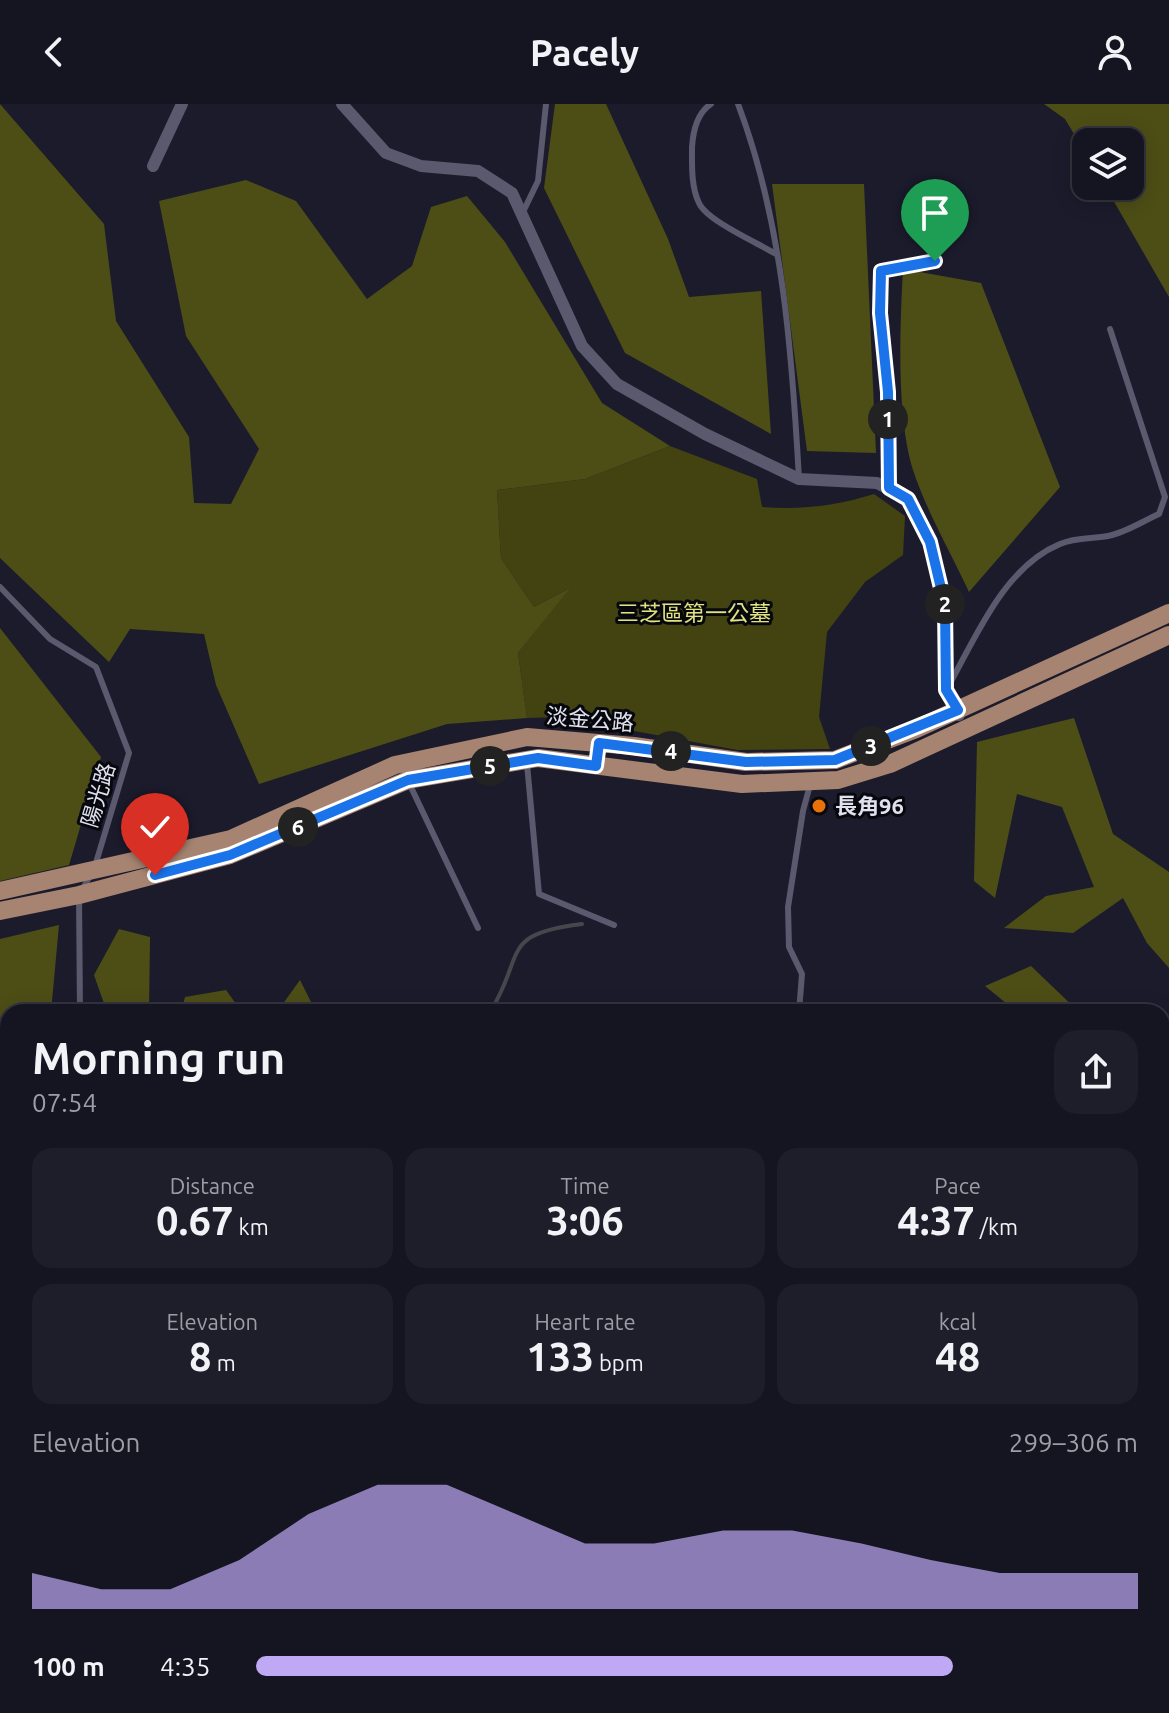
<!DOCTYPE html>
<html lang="en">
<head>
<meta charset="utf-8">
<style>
	body { margin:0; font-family:Ubuntu,"Noto Sans TC",sans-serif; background:#1e1d2a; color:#f1f3f6; height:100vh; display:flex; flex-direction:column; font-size:30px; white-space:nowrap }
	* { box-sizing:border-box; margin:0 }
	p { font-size:26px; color:#9d9ea5 }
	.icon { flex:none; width:44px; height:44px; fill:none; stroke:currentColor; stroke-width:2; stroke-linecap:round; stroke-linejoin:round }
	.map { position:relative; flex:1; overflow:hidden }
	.panel { position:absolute; left:0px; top:900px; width:1170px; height:710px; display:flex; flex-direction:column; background:#151421; border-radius:24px 24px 0 0; box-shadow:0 4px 20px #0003,0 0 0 2px #34333f }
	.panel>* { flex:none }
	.fabs { position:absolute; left:1072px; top:24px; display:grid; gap:16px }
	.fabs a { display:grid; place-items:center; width:72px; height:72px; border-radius:16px; background:#151421; box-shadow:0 4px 20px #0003,0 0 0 2px #34333f; font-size:40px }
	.pin { position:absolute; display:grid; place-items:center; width:68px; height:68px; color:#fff; margin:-82px -34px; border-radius:50% 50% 50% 0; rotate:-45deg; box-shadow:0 0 8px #0007 }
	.pin .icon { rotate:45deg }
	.km { position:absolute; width:40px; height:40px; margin:-20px; border-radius:50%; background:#222; color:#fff; font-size:22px; line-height:40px; text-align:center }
	.round { display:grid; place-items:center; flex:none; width:84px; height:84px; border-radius:24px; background:#1e1d2a }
	.head { display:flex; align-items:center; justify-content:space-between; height:136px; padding:0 32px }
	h1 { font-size:44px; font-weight:600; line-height:60px }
	.figures { display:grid; grid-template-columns:repeat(3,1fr); gap:12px; height:136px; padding:8px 32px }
	.figures div { display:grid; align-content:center; border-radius:20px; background:#1e1d2a; text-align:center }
	.figures b { font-size:40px; font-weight:600 }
	.figures small { font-size:22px; font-weight:400 }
	.figures p { font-size:22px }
	.chart { height:224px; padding:16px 32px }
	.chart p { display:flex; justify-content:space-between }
	.chart svg { width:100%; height:144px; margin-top:8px; fill:#bfa9f4; opacity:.7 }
	ul { padding:0 32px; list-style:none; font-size:26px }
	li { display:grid; grid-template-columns:128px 96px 1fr; align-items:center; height:60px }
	li i { height:20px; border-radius:10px; background:#bfa9f4 }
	header { display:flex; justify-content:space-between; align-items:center; height:104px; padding:0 32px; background:#151421; font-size:36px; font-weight:600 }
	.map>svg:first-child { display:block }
	.built { fill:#242239 }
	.green { fill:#424311 }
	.forest { fill:#4d4e16 }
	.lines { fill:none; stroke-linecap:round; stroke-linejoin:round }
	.stream { stroke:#44484d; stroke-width:4 }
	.service { stroke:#5a596d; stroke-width:6 }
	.minor { stroke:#5a596d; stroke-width:12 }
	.primary { stroke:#a68471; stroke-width:18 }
	.route-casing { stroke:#fff; stroke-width:16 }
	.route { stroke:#1a73e8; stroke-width:10 }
	.food-dot { fill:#e8710a; stroke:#07070e; stroke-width:3 }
	.labels { text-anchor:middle; stroke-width:6; stroke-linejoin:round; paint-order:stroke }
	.park-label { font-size:22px; fill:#e0e37e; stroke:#07070e }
	.street-label { font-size:22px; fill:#e1e1ed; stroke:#07070e }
	.poi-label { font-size:22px; font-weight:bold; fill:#e1e1ed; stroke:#07070e; text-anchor:start }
</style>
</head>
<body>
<header><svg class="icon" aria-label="back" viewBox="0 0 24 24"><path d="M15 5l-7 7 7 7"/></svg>Pacely<svg class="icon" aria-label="person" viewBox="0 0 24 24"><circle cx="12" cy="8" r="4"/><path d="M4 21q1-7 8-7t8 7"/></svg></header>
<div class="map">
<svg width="1169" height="1609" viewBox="0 0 1169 1609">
	<rect width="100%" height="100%" fill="#1c1b2c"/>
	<!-- built -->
	<path class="built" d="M1169,1251V1507L1162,1494V1254Z"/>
	<!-- green -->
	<path class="green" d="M670,342L757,375L762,403C802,406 836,402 874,390L905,412L903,451L865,478L827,528L819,613L830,645L737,646L559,613L527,614L518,549L568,485L534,503L501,454L497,386L585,375Z"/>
	<!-- forest -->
	<path class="forest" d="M0,0L104,120L116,217L189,333L194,399L231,400L259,345L186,232L159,97L246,76L296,97L367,195L412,162L431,103L467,92L505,138L602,299L670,342L585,375L497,386L501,454L534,503L570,484L518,549L527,614L447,620L259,680L216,581L204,530L130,525L109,558L0,454Z
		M555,0H606L668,135L689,193L761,187L771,330L625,249L544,84Z
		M1044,0H1169V193L1105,82H1130V38H1086V50L1065,15Z
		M772,80H864L876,349L807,347Z
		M903,165L981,179L1060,383L969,488C951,449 926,406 913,366C896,311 900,223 903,165Z
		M0,524L101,653L69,761L0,777Z
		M1074,614L1113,730L1169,768V864L1147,839L1123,794L1073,829L1004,824L1046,792L1094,783L1062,703L1017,690L995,794L974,777L977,638Z
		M59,821L51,908H8V1461L0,1459V835Z
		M119,825L150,833L149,908H107L94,871Z
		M1031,862L1079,908H1017L985,882Z
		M300,876L316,908H277Z
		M226,886L242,908H181L185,893Z
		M1162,1042L1169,1044V1186L1162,1189Z
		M23,1602H380V1609H26Z
		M420,1602H669L675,1609H420Z
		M946,1602H1098L1104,1609H947Z"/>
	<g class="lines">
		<!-- stream -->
		<path class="stream" d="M490,908C526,851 498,830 582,820
			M663,1602L680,1609"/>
		<!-- service -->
		<path class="service" d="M711,0C697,9 693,28 692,43C692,61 691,83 699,99C707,117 758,139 776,150
			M738,0C783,119 792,249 799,375
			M523,108L538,77L546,0
			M889,384L888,288L880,209L881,167L935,157
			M0,483L50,535L96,563L129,649L95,762
			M948,583C976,533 1004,463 1060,440C1076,433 1091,435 1108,432C1125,429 1143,417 1159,410L1165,393L1110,225
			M527,660L539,790L614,821
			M409,679L478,824
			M80,908L79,791L90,772
			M799,908L802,870L789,843L788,803L803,707L810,681
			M1162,1218L1169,1215
			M1162,1373L1169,1369
			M395,1609L396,1602"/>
		<!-- minor -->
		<path class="minor" d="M342,0L386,49L421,62L478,67L512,89L582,242L617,280L705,330L799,375L877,379L908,395L930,438L945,501L946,586L959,611
			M153,62L182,0"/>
		<!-- primary -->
		<path class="primary" d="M0,787L231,735L395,661L527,633L634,642L746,658L835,656L916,625L1169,509
			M0,807L79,791L230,751L408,676L538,654L742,680L838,676L890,660L1169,531"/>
	</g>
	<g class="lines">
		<defs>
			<path id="route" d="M155,771L230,751L408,676L538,654L596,662L599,639L746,658L835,656L958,606L946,586L945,501L930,438L908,395L889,384L888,288L880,209L881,167L935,157"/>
		</defs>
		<!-- route casing -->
		<use href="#route" class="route-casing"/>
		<!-- route -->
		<use href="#route" class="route"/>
	</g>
	<!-- markers -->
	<circle class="food-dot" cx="819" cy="702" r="8"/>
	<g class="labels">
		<!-- park labels -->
		<g class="park-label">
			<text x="694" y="517">三芝區第一公墓</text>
		</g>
		<!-- street labels -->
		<g class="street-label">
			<text transform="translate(590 615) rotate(5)" y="8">淡金公路</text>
			<text transform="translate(98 691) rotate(-73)" y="8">陽光路</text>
		</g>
		<!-- poi labels -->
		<g class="poi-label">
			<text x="835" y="710">長角96</text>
		</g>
	</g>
</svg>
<div class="fabs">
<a><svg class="icon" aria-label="layers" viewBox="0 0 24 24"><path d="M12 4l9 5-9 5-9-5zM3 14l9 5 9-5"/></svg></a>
</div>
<div class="pin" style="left:935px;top:157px;background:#1e9e55"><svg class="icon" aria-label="arrive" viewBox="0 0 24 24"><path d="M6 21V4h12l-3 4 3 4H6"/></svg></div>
<div class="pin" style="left:155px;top:771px;background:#d93025"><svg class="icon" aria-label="check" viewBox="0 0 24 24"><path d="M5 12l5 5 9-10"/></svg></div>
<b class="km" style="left:888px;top:315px">1</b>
<b class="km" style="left:945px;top:500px">2</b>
<b class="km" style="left:871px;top:642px">3</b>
<b class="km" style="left:671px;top:647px">4</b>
<b class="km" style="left:490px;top:662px">5</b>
<b class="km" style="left:298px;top:723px">6</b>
<section class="panel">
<div class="head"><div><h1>Morning run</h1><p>07:54</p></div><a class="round"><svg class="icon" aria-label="share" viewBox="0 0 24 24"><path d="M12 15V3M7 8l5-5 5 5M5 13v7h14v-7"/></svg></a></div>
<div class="figures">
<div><p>Distance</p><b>0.67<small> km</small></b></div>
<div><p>Time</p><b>3:06</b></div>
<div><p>Pace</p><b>4:37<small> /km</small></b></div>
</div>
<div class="figures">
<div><p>Elevation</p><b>8<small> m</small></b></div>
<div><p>Heart rate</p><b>133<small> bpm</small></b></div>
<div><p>kcal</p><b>48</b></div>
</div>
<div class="chart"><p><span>Elevation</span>299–306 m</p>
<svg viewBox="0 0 160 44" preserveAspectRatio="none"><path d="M0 44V33L10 38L20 38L30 29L40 15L50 6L60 6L70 15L80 24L90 24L100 20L110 20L120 24L130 29L140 33L150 33L160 33V44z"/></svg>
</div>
<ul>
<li><b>100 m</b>4:35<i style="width:79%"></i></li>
</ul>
</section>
</div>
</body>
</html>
